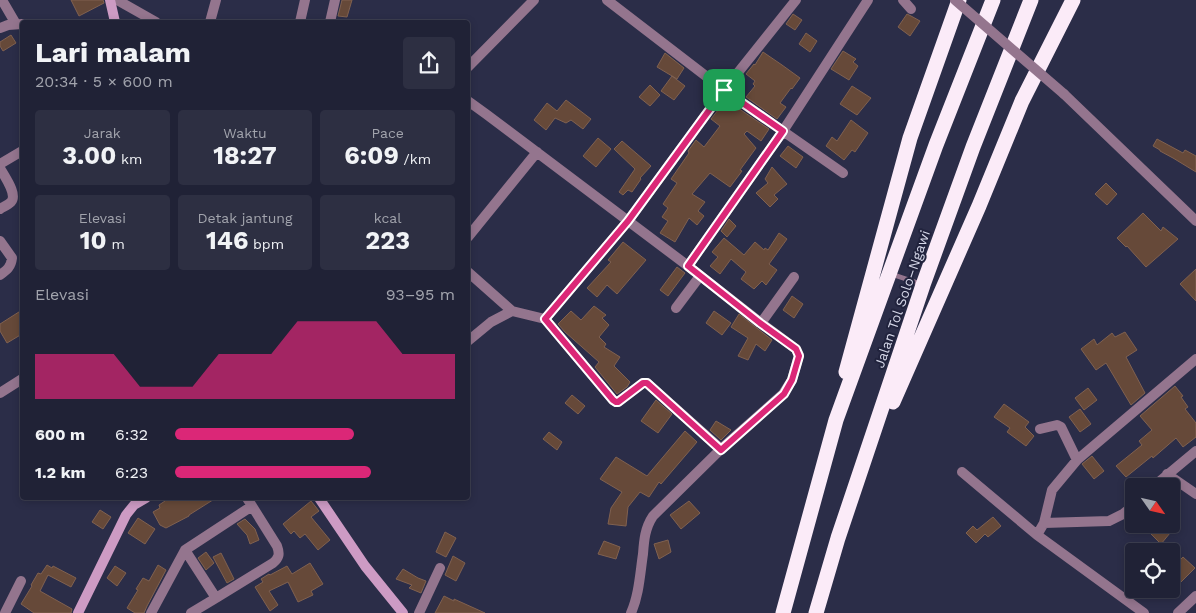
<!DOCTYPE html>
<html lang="id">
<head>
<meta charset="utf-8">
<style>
	body { margin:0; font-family:"Work Sans",sans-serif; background:#2d2f42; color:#f1f3f6; height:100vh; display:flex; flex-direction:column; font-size:19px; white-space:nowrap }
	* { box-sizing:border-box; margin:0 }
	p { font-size:16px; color:#a2a4ad }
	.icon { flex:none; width:28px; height:28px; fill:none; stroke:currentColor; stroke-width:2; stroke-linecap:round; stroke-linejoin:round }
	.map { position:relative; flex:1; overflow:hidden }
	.drawer { position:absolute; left:20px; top:20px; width:450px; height:480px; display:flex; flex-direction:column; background:#202236; border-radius:5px; box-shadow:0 2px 8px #0003,0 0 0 1px #3d3f51 }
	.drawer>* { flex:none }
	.needle { width:32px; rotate:124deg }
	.tools { position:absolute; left:1125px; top:478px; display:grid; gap:10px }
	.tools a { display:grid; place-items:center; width:55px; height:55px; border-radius:5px; background:#202236; box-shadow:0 2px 8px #0003,0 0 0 1px #3d3f51; font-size:25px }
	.pin { position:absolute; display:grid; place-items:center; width:42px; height:42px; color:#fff; margin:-21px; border-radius:10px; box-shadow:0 2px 8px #0006 }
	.round { display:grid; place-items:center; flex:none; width:52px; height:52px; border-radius:5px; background:#2d2f42 }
	.head { display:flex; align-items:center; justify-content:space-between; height:85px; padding:0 15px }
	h1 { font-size:28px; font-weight:700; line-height:38px }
	.figures { display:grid; grid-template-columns:repeat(3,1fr); gap:8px; height:85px; padding:5px 15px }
	.figures div { display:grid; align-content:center; border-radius:5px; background:#2d2f42; text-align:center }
	.figures b { font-size:25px; font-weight:700 }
	.figures small { font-size:14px; font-weight:400 }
	.figures p { font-size:14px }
	.chart { height:140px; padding:10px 15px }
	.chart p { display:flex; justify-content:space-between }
	.chart svg { width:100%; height:90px; margin-top:5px; fill:#db2777; opacity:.7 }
	ul { padding:0 15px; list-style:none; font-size:16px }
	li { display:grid; grid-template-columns:80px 60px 1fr; align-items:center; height:38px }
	li i { height:12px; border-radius:6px; background:#db2777 }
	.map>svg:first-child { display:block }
	.building { fill:#664939; stroke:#806150 }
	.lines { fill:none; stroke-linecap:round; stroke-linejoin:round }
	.lane { stroke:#94758e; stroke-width:5 }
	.street { stroke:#94758e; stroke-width:10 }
	.secondary { stroke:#cd9bc4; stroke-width:10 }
	.highway { stroke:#fbebf8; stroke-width:15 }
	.street-bridge { stroke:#94758e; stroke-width:10 }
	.route-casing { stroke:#fff; stroke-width:10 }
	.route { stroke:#db2777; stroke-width:6 }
	.labels { text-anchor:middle; stroke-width:4; stroke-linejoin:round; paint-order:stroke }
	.street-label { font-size:14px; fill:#d6d8e9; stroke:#21233d }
</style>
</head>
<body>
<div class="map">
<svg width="1196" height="613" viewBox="0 0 1196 613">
	<rect width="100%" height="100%" fill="#2b2d48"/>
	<!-- building -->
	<path class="building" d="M71,0H103L104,3L79,16Z
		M342,0H352L347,17L338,16Z
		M793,14L802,20L795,30L786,24Z
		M907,14L911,16L920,21L910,36L898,27Z
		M806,33L817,41L810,52L799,44Z
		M11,35L16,43L3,51L0,46V42Z
		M843,51L856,59L853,62L858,66L849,80L831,69Z
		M763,52L782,65L800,78L792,89L791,88L780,103L786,107L777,119L746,97L755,86L753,84L755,81L746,74L754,64L755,65Z
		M665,53L684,68L677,79L657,67Z
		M672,76L685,86L674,100L661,91Z
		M650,85L660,95L650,106L639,97Z
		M852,86L871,98L857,115L840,104Z
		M566,100L591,119L583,129L571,120L566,123L555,118L546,130L534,120L547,103L557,111Z
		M726,100L769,129L761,141L747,131L744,134L756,148L740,170L742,171L730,187L710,173L692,194L705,202L698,211L704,216L697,225L689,218L675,242L660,233L668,221L662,217L668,208L663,204L677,183L671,179L689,153L688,151L696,140L704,147L720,126L711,119Z
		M851,120L868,133L855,152L852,150L844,160L826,146L832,137L837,141Z
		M598,138L611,149L596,167L583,156Z
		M1157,139L1183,153L1185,150L1196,156V172L1173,158L1160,151V150L1153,146Z
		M622,141L651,166L640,178L641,179L632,192L628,190L623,195L619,192L635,169L614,149Z
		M788,146L803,157L796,168L780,156Z
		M772,167L787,184L774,195L778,199L770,207L756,193L768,183L765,179Z
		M1106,183L1117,194L1107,205L1095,194Z
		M1143,213L1161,231L1163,227L1178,239L1146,267L1127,246L1126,247L1117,238Z
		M729,219L736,226L727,237L721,231Z
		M779,233L787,239L769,264L777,270L766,285L762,281L754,289L741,279L746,272L731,259L720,274L710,266L718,257L712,252L724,238L744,255L755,242L764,250L765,248L768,250Z
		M623,242L646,260L617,294L607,285L597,297L587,288L611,262L608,260Z
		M677,267L685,273L668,296L660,290Z
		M1196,269V301L1180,284Z
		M792,296L803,304L794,318L783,310Z
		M594,306L606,315L602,318L609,325L599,337L606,344L604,347L620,357L614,366L630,382L627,387L617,394L595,367L599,362L565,332L558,324L571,311L581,320Z
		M22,310V334L7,343L0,331V324Z
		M714,311L731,323L722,335L706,323Z
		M739,314L772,340L765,351L756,344L748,360L738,356L748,338L731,327Z
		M1125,332L1137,350L1126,357L1145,393L1131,405L1106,363L1096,370L1081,349L1094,339L1097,345L1112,333L1115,337Z
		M1175,386L1183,396L1181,397L1188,407L1185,409L1196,423V437L1183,447L1176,438L1153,458L1152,456L1126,477L1116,466L1142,445L1139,441L1152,430L1140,416Z
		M1088,388L1097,400L1084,410L1075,398Z
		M572,395L585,406L578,414L565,403Z
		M656,400L672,414L658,433L641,421Z
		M1004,404L1029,422L1025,427L1034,436L1026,446L1007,432L1010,428L994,417Z
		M1080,409L1091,424L1080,432L1069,417Z
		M716,421L731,430L721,440L710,430Z
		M685,431L697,442L661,484L659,482L649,497L640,492L628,507L626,526L608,524L611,508L622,492L600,479L616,457L647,476Z
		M549,432L562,442L557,450L543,439Z
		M1092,456L1104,471L1094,479L1082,464Z
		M163,498H216L189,515V516L166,528L160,525L153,512L160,508L159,505L165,501Z
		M311,501L319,511L311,517L330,540L318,550L305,534L300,538L294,531L291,534L283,524Z
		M689,501L700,513L681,529L670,515Z
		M100,510L111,517L103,529L92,522Z
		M993,517L1001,526L988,537L985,534L976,543L966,533L973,526L977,530Z
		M138,518L155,529L145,544L128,533Z
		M245,519L255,529L259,540L250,544L247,535L237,524Z
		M1150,524H1161L1170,533L1161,544L1146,529Z
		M445,532L456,538L446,557L436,552Z
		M668,540L671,552L659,559L654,544Z
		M604,541L620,547L616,559L598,554Z
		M206,552L214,563L206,570L198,558Z
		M221,553L234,579L227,583L213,557Z
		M453,556L465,563L456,581L445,575Z
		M1183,557L1195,568L1180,583L1171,575V569Z
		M310,563L323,584L311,591L313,595L298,602L288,582L269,591L278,605L270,611L255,587L263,582L261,579L269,574L270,575L287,566L292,574Z
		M47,565L52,568L53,566L76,578L71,587L48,575L40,591L72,609L71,613H34L21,604L32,586L31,585L38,573L41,574Z
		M158,565L166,570L147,606L144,613H135L127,608L138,590L136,589L143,578L149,581Z
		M115,566L126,573L117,586L107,578Z
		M403,569L418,578L426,581L421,593L409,588L412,585L396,579Z
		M444,596L454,601V599L485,613H435Z"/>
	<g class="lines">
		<!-- lane -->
		<path class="lane" d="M891,274L921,284"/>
		<!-- street -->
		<path class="street" d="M2,0L16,24
			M117,0L156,22
			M607,0L724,90L843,173
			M903,0L911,9
			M210,22L216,0
			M300,22L305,0
			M330,22L335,0
			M0,28L8,25L22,24
			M468,67L534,0
			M1064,94L1196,221
			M468,101L486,114L688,266L761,323L796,349L799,355L792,380L783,394L721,449L653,516C645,528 644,540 643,554C640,574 639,595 631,613
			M0,164L22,151
			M0,168C4,176 18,194 11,202C8,205 3,207 0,209
			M468,237L537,152
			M0,241L12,258C11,267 7,270 0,275
			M688,266L783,131L868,0
			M468,272L512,311
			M676,308L700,276
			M545,319L613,400L617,402H618L643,383H647L721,449
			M761,323L794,277
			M468,341L491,322L512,311L545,319L628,221L724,90L796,0
			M0,393L22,379
			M1040,429L1057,425L1061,427L1077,460
			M962,472L1037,535L1144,613
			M1167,474L1196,494
			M1154,486L1196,451
			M1044,523L1109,521L1123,514L1134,505
			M1037,535L1044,523L1052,490L1077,460L1196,359
			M185,550L216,598L273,563C279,558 280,554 277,546L247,498
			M5,613L21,581
			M151,613L185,550L252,506
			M191,613L216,598
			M419,613L440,568
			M1178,613L1196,596"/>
		<!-- secondary -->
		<path class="secondary" d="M110,0L115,22
			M319,498L365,566L403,613
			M78,613L126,515L134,505L146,498"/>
		<!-- highway -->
		<path class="highway" d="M846,372L910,138L959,0
			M893,402L979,206L1022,101L1073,0
			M783,613L836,420L936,145L993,0
			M816,613L838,538L923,285L973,147L1031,0"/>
		<!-- street-bridge -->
		<path class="street-bridge" d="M955,0L1064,94"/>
	</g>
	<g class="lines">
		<defs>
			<path id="route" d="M724,90L783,131L688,266L760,323L796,349L799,356L792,380L784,394L721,450L647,383H643L618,402H616L613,400L545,319L628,221Z"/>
		</defs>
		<!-- route casing -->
		<use href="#route" class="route-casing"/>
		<!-- route -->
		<use href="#route" class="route"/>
	</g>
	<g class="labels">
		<!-- street labels -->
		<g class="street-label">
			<text transform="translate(902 299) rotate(-71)" y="5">Jalan Tol Solo–Ngawi</text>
		</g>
	</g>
</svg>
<div class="tools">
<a><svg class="needle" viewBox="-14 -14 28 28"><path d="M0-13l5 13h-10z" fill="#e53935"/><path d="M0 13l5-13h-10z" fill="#a2a4ad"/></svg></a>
<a><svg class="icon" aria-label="locate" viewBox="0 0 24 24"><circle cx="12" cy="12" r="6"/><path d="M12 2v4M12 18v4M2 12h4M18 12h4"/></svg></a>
</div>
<div class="pin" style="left:724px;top:90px;background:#1e9e55"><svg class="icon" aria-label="arrive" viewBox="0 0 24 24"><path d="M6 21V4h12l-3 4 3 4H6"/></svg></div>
<section class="drawer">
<div class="head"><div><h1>Lari malam</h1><p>20:34 · 5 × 600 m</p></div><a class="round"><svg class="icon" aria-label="share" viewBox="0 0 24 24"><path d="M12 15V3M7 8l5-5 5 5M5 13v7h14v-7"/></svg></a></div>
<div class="figures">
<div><p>Jarak</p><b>3.00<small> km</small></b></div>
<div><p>Waktu</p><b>18:27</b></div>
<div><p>Pace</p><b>6:09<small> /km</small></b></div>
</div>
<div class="figures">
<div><p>Elevasi</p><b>10<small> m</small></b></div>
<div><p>Detak jantung</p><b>146<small> bpm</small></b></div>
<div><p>kcal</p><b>223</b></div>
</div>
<div class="chart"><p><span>Elevasi</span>93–95 m</p>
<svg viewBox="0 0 160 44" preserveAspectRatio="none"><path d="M0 44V22L10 22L20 22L30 22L40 38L50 38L60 38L70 22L80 22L90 22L100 6L110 6L120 6L130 6L140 22L150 22L160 22V44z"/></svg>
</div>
<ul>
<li><b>600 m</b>6:32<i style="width:64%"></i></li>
<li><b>1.2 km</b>6:23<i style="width:70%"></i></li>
</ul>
</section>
</div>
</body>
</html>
